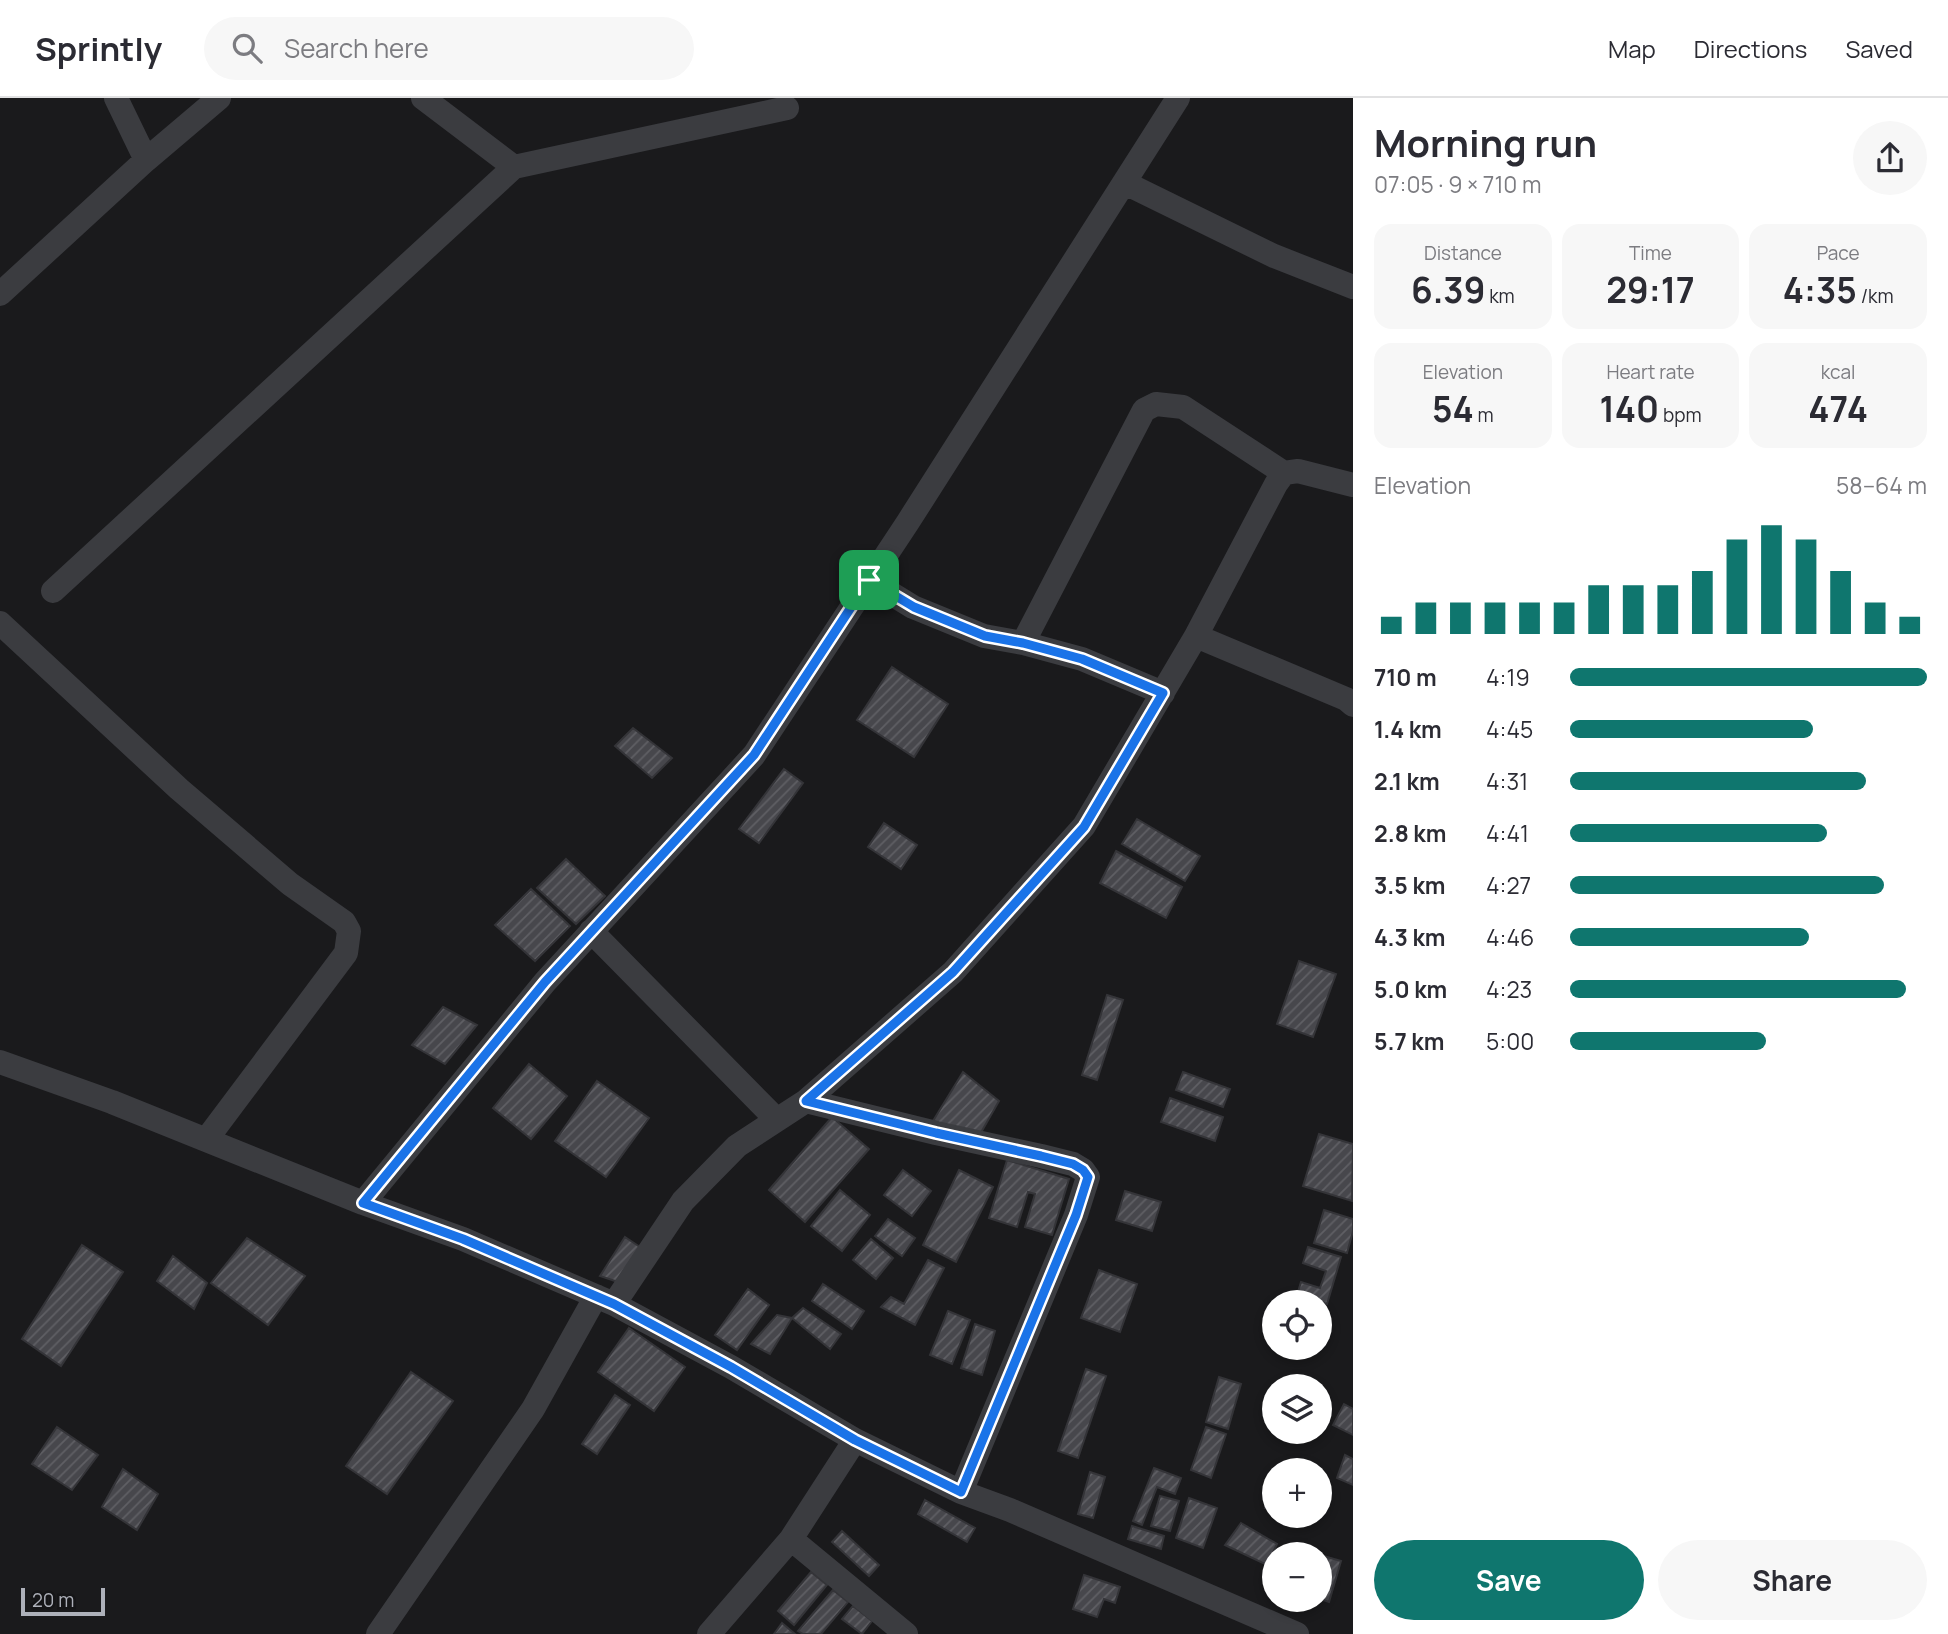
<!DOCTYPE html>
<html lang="en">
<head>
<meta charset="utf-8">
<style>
	body { margin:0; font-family:Manrope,sans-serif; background:#f7f7f7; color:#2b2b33; height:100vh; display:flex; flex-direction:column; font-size:26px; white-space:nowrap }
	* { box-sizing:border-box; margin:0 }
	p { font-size:23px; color:#7c7c81 }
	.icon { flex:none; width:38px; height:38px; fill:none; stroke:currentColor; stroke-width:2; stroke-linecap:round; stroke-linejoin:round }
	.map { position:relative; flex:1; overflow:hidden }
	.sheet { display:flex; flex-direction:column; background:#fff; width:595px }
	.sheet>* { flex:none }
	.controls { position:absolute; left:1262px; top:1192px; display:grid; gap:14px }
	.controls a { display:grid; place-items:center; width:70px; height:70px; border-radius:50%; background:#fff; box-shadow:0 4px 10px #0003; font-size:35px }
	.scale { position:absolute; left:21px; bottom:18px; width:84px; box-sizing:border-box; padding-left:7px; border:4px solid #aeb1ba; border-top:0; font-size:19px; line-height:24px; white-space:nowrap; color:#aeb1ba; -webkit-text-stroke:5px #151517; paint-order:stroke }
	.pin { position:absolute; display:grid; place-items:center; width:60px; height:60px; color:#fff; margin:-30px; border-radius:14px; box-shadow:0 4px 10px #0006 }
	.round { display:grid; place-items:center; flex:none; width:74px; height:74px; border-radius:37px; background:#f7f7f7 }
	.headline { display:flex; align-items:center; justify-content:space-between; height:119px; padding:0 21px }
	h1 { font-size:38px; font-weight:700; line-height:52px }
	.stats { display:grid; grid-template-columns:repeat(3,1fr); gap:10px; height:119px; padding:7px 21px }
	.stats div { display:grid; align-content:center; border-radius:18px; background:#f7f7f7; text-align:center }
	.stats b { font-size:35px; font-weight:700 }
	.stats small { font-size:19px; font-weight:400 }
	.stats p { font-size:19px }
	.chart { height:196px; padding:14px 21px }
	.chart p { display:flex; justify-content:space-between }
	.chart svg { width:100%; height:126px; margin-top:7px; stroke:#0f766e; stroke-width:6 }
	.primary-button { display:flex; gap:14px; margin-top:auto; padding:14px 21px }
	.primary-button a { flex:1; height:80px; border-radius:42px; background:#0f766e; color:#fff; font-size:28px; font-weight:700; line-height:80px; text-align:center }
	.primary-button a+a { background:#f7f7f7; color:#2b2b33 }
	ul { padding:0 21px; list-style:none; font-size:23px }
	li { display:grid; grid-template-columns:112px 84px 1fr; align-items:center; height:52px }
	li i { height:18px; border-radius:9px; background:#0f766e }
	header { display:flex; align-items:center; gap:42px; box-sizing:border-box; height:98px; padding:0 35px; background:#fff; border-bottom:2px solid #e1e1e2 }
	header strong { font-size:33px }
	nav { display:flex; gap:38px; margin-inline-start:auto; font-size:24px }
	.search { width:490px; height:63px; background:#f7f7f7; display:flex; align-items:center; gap:18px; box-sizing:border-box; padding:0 24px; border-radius:38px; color:#7c7c81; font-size:26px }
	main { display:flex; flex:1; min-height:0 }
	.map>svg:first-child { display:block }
	.building { fill:url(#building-hatch); stroke:#343438; stroke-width:2 }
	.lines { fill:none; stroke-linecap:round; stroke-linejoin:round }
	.minor { stroke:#3b3c40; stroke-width:24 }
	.route-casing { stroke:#fff; stroke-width:14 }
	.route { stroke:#1a73e8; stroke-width:9 }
</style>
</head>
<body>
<header>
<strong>Sprintly</strong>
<div class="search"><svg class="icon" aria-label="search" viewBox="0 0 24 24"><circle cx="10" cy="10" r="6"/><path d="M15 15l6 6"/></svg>Search here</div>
<nav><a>Map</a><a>Directions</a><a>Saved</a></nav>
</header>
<main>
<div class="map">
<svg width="1353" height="1536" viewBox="0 0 1353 1536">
	<defs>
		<pattern id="building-hatch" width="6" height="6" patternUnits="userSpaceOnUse" patternTransform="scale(1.75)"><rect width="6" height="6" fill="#47474c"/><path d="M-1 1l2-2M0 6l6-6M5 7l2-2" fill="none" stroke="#5f5f64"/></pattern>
	</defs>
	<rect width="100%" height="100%" fill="#1a1a1c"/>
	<!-- building -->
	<path class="building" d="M892,569L948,606L914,659L857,622Z
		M633,630L672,660L652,680L615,648Z
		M784,671L803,685L759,745L739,731Z
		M1137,721L1200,758L1185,783L1122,746Z
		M884,725L917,747L901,771L868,749Z
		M1116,753L1182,789L1166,820L1100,785Z
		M566,761L605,798L576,826L537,790Z
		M531,791L570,828L535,863L495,827Z
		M1299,863L1336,876L1313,939L1277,926Z
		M1107,897L1123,902L1097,982L1082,977Z
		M443,909L477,927L445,966L412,947Z
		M529,966L567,998L531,1041L493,1010Z
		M963,974L999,1003L979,1038L933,1023Z
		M1183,974L1230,991L1223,1009L1176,992Z
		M597,983L649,1020L606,1079L555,1043Z
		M1170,1000L1223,1019L1215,1043L1161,1024Z
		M832,1019L869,1051L805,1124L769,1092Z
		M1319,1036L1353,1046L1352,1103L1303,1088Z
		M1007,1062L1069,1081L1052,1137L1025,1129L1035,1096L1028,1094L1017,1129L989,1120Z
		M903,1072L931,1093L912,1118L884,1097Z
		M959,1072L993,1089L956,1164L923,1147Z
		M840,1092L870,1117L842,1153L811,1128Z
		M1125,1093L1161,1104L1152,1133L1116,1122Z
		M1324,1112L1353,1121V1133L1347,1155L1314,1145Z
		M888,1121L915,1140L902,1158L875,1138Z
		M625,1139L640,1149L618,1184L600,1178Z
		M247,1140L305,1178L268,1227L211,1185Z
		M871,1141L893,1160L876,1181L853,1162Z
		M82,1147L123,1174L61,1268L22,1241Z
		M1308,1149L1341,1159L1327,1206L1297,1197L1301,1184L1320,1190L1326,1173L1303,1165Z
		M173,1158L207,1185L194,1211L157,1183Z
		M928,1162L944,1170L915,1227L881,1209L891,1199L904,1206Z
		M1099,1172L1137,1186L1120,1234L1081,1220Z
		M823,1186L864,1213L852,1231L812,1203Z
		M748,1191L769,1207L737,1252L715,1237Z
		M803,1210L841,1236L830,1251L792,1220Z
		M948,1213L970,1222L952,1266L930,1257Z
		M777,1217L792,1220L770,1256L751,1246Z
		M975,1226L995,1233L982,1277L961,1270Z
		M629,1230L685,1269L654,1313L598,1274Z
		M1086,1271L1106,1278L1078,1360L1058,1353Z
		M411,1274L453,1303L387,1396L346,1368Z
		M1219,1279L1241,1286L1228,1331L1206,1324Z
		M615,1297L630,1307L597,1356L582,1346Z
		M1344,1306L1353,1311V1337L1333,1327Z
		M57,1329L98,1357L72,1392L32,1366Z
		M1206,1329L1226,1336L1211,1380L1191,1372Z
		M1345,1357L1353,1361V1387L1337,1380Z
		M1154,1370L1181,1380L1175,1396L1157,1389L1142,1427L1133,1423Z
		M123,1371L158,1396L137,1432L102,1409Z
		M1090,1374L1105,1379L1093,1420L1078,1416Z
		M1274,1391V1413L1265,1410Z
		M1160,1398L1179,1403L1170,1433L1151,1428Z
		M1189,1400L1217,1410L1203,1450L1176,1440Z
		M925,1402L975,1430L967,1444L918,1416Z
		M1241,1425L1277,1446L1267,1467L1225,1447Z
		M1132,1428L1164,1438L1161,1451L1128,1441Z
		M842,1433L879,1467L869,1478L832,1444Z
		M1320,1457L1341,1463L1329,1504L1320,1501Z
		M811,1474L827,1487L794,1527L778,1513Z
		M1084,1477L1120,1489L1115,1505L1104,1501L1097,1519L1073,1511Z
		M833,1492L848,1504L821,1536H803L798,1533Z
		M853,1508L872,1523L862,1536L842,1521Z
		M782,1525L795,1536H774Z"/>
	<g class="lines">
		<!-- minor -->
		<path class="minor" d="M116,0L146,62
			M423,0L514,69L787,10
			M1125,85L1274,158L1353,189
			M0,196L146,62L219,0
			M869,482L913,509L984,538L1023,545L1082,561L1163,595
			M53,493L514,69
			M0,525L179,691L290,786L344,824L349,833L346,855L206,1042
			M1196,538L1346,601L1353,607
			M1023,545L1144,312L1156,306L1183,309L1284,375
			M591,833L777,1022
			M0,964L112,1004L363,1105L463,1141L614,1206L731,1269L855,1342L961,1394L1010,1412L1297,1536
			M806,1003L936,1035L1041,1058L1073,1066L1083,1072L1088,1079L1076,1117L961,1394
			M363,1105L545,884L754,657L908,424L1178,0
			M614,1206L683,1103L737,1048L806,1003L953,874L1084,728L1196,538L1276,386L1284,375L1298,373L1353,387
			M791,1441L906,1536
			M378,1536L533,1311L596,1198
			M709,1536L791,1441L855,1342"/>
	</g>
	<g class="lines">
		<defs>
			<path id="route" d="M869,482L914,509L985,538L1023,545L1082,561L1163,595L1084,729L953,874L806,1003L936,1035L1041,1058L1073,1066L1083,1072L1088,1079L1076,1117L961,1394L855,1342L731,1269L614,1206L463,1141L363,1105L545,884L754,657Z"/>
		</defs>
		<!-- route casing -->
		<use href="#route" class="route-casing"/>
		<!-- route -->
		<use href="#route" class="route"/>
	</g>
</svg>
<div class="controls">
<a><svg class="icon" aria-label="locate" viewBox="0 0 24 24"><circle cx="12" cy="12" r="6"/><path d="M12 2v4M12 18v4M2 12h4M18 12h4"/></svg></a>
<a><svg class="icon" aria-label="layers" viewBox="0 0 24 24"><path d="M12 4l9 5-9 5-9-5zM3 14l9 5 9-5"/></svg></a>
<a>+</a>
<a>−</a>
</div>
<div class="scale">20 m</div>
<div class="pin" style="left:869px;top:482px;background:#1e9e55"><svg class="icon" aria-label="arrive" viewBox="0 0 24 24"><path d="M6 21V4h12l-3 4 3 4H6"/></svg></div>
</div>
<section class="sheet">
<div class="headline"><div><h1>Morning run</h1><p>07:05 · 9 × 710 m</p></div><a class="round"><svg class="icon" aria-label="share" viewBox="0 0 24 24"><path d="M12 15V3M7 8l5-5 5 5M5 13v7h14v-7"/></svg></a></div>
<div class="stats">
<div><p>Distance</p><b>6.39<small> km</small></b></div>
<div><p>Time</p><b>29:17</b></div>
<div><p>Pace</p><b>4:35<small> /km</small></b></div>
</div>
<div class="stats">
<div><p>Elevation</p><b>54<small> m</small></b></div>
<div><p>Heart rate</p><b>140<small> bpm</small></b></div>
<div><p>kcal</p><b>474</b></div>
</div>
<div class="chart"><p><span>Elevation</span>58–64 m</p>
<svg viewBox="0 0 160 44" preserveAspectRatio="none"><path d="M5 44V38M15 44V33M25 44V33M35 44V33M45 44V33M55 44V33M65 44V27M75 44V27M85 44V27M95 44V22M105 44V11M115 44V6M125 44V11M135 44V22M145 44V33M155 44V38"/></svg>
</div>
<ul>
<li><b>710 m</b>4:19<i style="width:100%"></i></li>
<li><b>1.4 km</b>4:45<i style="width:68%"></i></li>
<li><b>2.1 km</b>4:31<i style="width:83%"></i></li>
<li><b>2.8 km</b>4:41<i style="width:72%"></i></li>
<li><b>3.5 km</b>4:27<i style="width:88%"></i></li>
<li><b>4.3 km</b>4:46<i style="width:67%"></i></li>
<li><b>5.0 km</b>4:23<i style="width:94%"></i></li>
<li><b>5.7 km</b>5:00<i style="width:55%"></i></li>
</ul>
<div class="primary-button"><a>Save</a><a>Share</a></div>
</section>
</main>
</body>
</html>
